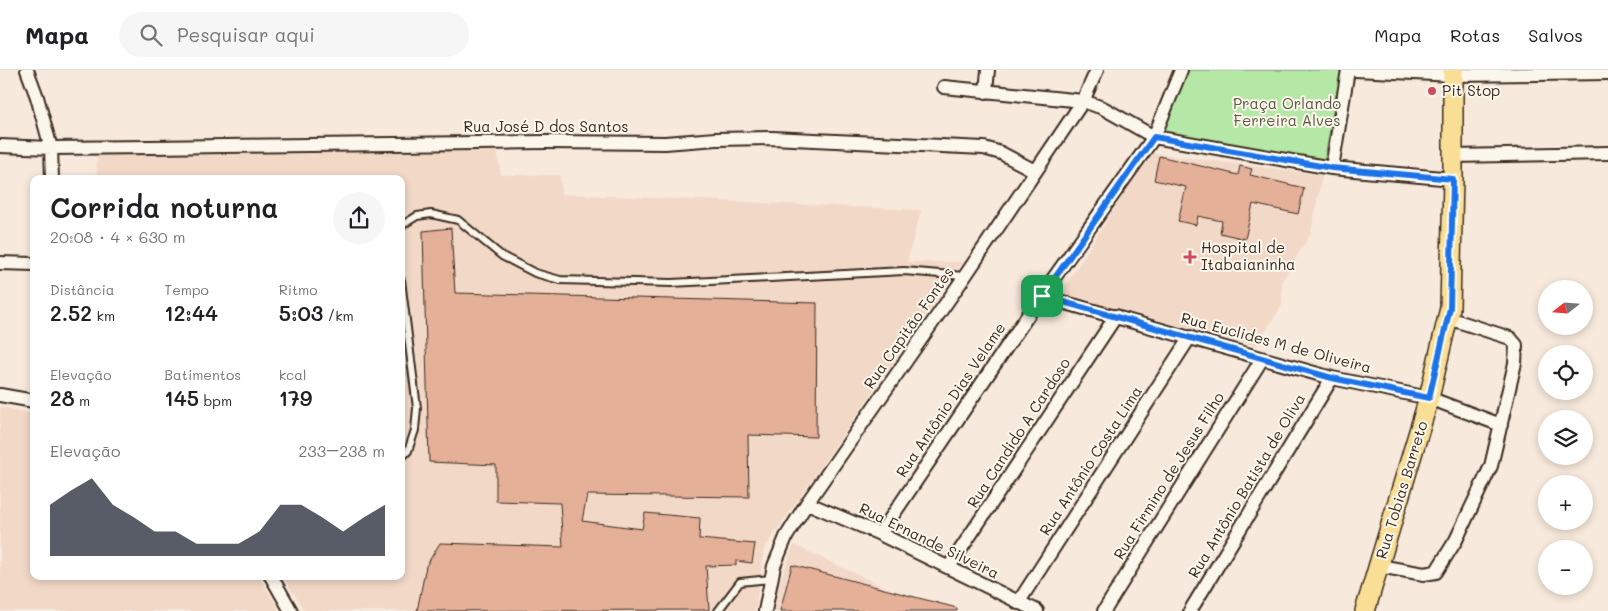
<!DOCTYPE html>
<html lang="pt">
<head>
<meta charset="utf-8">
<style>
	body { margin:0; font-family:Mali,sans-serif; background:#f6f6f6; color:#202124; height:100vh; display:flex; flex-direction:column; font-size:19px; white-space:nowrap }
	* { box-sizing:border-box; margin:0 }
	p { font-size:16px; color:#757577 }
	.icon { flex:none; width:28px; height:28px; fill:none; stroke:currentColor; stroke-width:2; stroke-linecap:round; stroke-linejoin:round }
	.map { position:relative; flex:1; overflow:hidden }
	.panel { position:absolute; left:30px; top:105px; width:375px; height:405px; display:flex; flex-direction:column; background:#fff; border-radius:10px; box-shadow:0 2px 8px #0003 }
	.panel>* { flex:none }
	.needle { width:32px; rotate:253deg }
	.fabs { position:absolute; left:1538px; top:210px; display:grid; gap:10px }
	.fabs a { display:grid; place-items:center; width:55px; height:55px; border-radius:50%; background:#fff; box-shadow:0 2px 8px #0003; font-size:25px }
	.pin { position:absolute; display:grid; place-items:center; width:42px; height:42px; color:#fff; margin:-21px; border-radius:10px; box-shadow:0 2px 8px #0006 }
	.round { display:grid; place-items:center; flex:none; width:52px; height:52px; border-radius:26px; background:#f6f6f6 }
	.head { display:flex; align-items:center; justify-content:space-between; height:85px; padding:0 20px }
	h1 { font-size:28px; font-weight:600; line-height:38px }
	.metrics { display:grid; grid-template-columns:repeat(3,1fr); gap:8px; height:85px; padding:5px 20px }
	.metrics div { display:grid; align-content:center }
	.metrics b { font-size:21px; font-weight:600 }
	.metrics small { font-size:14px; font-weight:400 }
	.metrics p { font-size:14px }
	.chart { height:140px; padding:10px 20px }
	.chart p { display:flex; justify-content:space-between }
	.chart svg { width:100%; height:90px; margin-top:5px; fill:#111827; opacity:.7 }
	header { display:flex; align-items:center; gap:30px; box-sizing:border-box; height:70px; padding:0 25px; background:#fff; border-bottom:1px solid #e0e0e0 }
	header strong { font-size:24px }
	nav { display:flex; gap:28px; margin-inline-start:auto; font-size:18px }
	.search { width:350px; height:45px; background:#f6f6f6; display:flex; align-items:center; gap:12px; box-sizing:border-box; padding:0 18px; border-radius:28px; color:#757577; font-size:19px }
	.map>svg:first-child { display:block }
	.built { fill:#f2d8c7 }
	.green { fill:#b5e7a7; stroke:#788862 }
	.building { fill:#e5b098; stroke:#3b2a1e }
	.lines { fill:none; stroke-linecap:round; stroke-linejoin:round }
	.service-casing { stroke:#3b2a1e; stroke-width:10 }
	.minor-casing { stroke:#3b2a1e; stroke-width:16 }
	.primary-casing { stroke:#3b2a1e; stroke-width:22 }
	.service { stroke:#fbf7ec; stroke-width:6 }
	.minor { stroke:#fbf7ec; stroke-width:12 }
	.primary { stroke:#f9df96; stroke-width:19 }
	.route-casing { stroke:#fff; stroke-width:10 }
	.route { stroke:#1a73e8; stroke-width:6 }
	.poi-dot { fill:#d1495b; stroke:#fbf7ec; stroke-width:2 }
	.labels { text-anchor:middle; stroke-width:4; stroke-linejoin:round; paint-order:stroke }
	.poi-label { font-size:15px; fill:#3b2a1e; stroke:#fbf7ec; text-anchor:start }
	.park-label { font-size:15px; fill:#5a5940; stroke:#fbf7ec }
	.street-label { font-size:15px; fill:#3b2a1e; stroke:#fbf7ec }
</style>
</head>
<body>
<header>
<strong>Mapa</strong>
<div class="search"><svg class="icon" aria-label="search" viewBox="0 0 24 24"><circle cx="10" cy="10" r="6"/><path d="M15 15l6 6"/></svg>Pesquisar aqui</div>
<nav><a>Mapa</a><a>Rotas</a><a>Salvos</a></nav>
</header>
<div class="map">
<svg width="1608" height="541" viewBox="0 0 1608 541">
	<rect width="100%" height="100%" fill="#f7e9db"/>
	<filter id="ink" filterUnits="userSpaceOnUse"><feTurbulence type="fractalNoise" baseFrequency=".02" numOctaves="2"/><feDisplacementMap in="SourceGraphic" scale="10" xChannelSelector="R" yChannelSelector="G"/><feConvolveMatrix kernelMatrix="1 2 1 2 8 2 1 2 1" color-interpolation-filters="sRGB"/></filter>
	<g filter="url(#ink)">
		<!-- built -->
		<path class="built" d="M497,79L501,105H560L561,124L921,140L907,192H962L764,479L755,541H305L282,506H401V109H97V85L279,84Z
			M1150,83L1322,105L1311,163L1282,211V235L1256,276L1060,224Z
			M0,337L34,344V506H259L280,541H0Z
			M794,475L935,541H773L776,521Z"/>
		<!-- green -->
		<path class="green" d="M1188,0H1341L1324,92L1160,64Z"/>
		<!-- building -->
		<path class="building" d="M1159,86L1238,105L1240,96L1252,99L1250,105L1304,118L1298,144L1253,134L1245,169L1220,163L1222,151L1198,146L1196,155L1178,151L1186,117L1154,110Z
			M451,158L455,223L817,233L816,367L748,365L749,427L587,425L582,451L642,459L645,443L700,448L699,469L755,474L752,493L736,491V495L706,496L709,540L417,541L426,496L440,473L563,477L560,433L496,431V395L429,392L423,161Z
			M792,495L957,538V541H780Z"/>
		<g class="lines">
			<defs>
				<path id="service" d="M401,158L404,154L417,146L431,144L458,150L502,186L535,203L560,210L671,213L904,201L964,206
					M401,210L417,338L415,360L408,381L401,388
					M718,541L740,512L771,509"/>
				<path id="minor" d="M27,0L37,27L51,78L52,109
					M1356,0L1453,5L1608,3
					M944,17L1083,31L1103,38L1154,67L1332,98L1453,109
					M986,22L988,0
					M0,76L51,78L151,77L546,72L665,73L716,69L772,68L984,78L1001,83L1035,101
					M1453,86L1608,83
					M1332,98L1348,0
					M0,193L34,194
					M1041,226L1332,308L1429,328L1501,355
					M0,325L34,331
					M807,433L880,464L1037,541
					M880,464L1041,226L1154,67L1181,0
					M1379,496L1424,504L1436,502L1456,470L1491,396L1515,293L1516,275L1510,268L1448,248
					M949,497L1116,246
					M271,506L291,541
					M1018,533L1190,267
					M765,541L774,496L786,467L807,433L965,206L1083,31L1097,0
					M1104,541L1262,289
					M1190,541L1332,308"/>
				<path id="primary" d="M1365,541L1429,328L1450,238L1453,109V0"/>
			</defs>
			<!-- service casing -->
			<use href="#service" class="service-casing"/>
			<!-- minor casing -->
			<use href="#minor" class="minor-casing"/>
			<!-- primary casing -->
			<use href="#primary" class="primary-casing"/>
			<!-- service -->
			<use href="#service" class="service"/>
			<!-- minor -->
			<use href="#minor" class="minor"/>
			<!-- primary -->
			<use href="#primary" class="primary"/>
		</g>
	</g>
	<g class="lines" filter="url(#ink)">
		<defs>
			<path id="route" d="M1154,67L1332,98L1453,109L1450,238L1429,328L1332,308L1042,226Z"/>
		</defs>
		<!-- route casing -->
		<use href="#route" class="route-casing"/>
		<!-- route -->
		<use href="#route" class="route"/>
	</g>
	<!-- markers -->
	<g class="poi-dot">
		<circle cx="1432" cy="21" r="5"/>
		<path d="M1187.5 179.5h5v5h5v5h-5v5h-5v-5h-5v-5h5z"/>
	</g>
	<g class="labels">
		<!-- poi labels -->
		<g class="poi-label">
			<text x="1442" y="26">Pit Stop</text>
			<text x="1201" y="183">Hospital de<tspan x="1201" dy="17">Itabaianinha</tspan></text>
		</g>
		<!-- park labels -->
		<g class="park-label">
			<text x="1287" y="39">Praça Orlando<tspan x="1287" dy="17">Ferreira Alves</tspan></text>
		</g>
		<!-- street labels -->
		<g class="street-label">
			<text x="546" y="62">Rua José D dos Santos</text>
			<text transform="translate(909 258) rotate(-55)" y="5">Rua Capitão Fontes</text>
			<text transform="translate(1276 273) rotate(15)" y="5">Rua Euclides M de Oliveira</text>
			<text transform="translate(951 330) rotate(-56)" y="5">Rua Antônio Dias Velame</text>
			<text transform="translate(1019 363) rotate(-57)" y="5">Rua Candido A Cardoso</text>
			<text transform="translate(1091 391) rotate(-57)" y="5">Rua Antônio Costa Lima</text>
			<text transform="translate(1169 406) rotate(-58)" y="5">Rua Firmino de Jesus Filho</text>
			<text transform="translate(1247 416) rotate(-59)" y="5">Rua Antônio Batista de Oliva</text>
			<text transform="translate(1402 420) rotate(-73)" y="5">Rua Tobias Barreto</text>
			<text transform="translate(929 471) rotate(26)" y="5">Rua Ernande Silveira</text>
		</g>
	</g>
</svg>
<div class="fabs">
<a><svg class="needle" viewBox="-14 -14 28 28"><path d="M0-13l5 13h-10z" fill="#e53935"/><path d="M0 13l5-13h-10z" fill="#757577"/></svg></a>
<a><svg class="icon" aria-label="locate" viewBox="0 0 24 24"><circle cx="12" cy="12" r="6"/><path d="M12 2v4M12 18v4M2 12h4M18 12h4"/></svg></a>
<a><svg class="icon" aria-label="layers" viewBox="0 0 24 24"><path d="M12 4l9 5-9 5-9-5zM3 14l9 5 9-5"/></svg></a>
<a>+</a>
<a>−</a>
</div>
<div class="pin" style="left:1042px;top:226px;background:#1e9e55"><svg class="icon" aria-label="arrive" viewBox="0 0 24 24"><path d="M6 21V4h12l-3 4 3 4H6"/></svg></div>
<section class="panel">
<div class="head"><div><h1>Corrida noturna</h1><p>20:08 · 4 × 630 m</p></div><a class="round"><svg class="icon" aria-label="share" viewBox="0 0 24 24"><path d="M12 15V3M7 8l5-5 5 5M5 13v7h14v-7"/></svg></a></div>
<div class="metrics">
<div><p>Distância</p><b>2.52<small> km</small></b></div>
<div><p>Tempo</p><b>12:44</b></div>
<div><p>Ritmo</p><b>5:03<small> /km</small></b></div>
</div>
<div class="metrics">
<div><p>Elevação</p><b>28<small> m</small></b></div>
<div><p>Batimentos</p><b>145<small> bpm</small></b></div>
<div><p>kcal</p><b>179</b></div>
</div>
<div class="chart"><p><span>Elevação</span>233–238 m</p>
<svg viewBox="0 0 160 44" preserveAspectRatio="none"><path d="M0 44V19L10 12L20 6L30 19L40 25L50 32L60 32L70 38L80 38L90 38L100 32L110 19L120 19L130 25L140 32L150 25L160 19V44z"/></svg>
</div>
</section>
</div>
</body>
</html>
